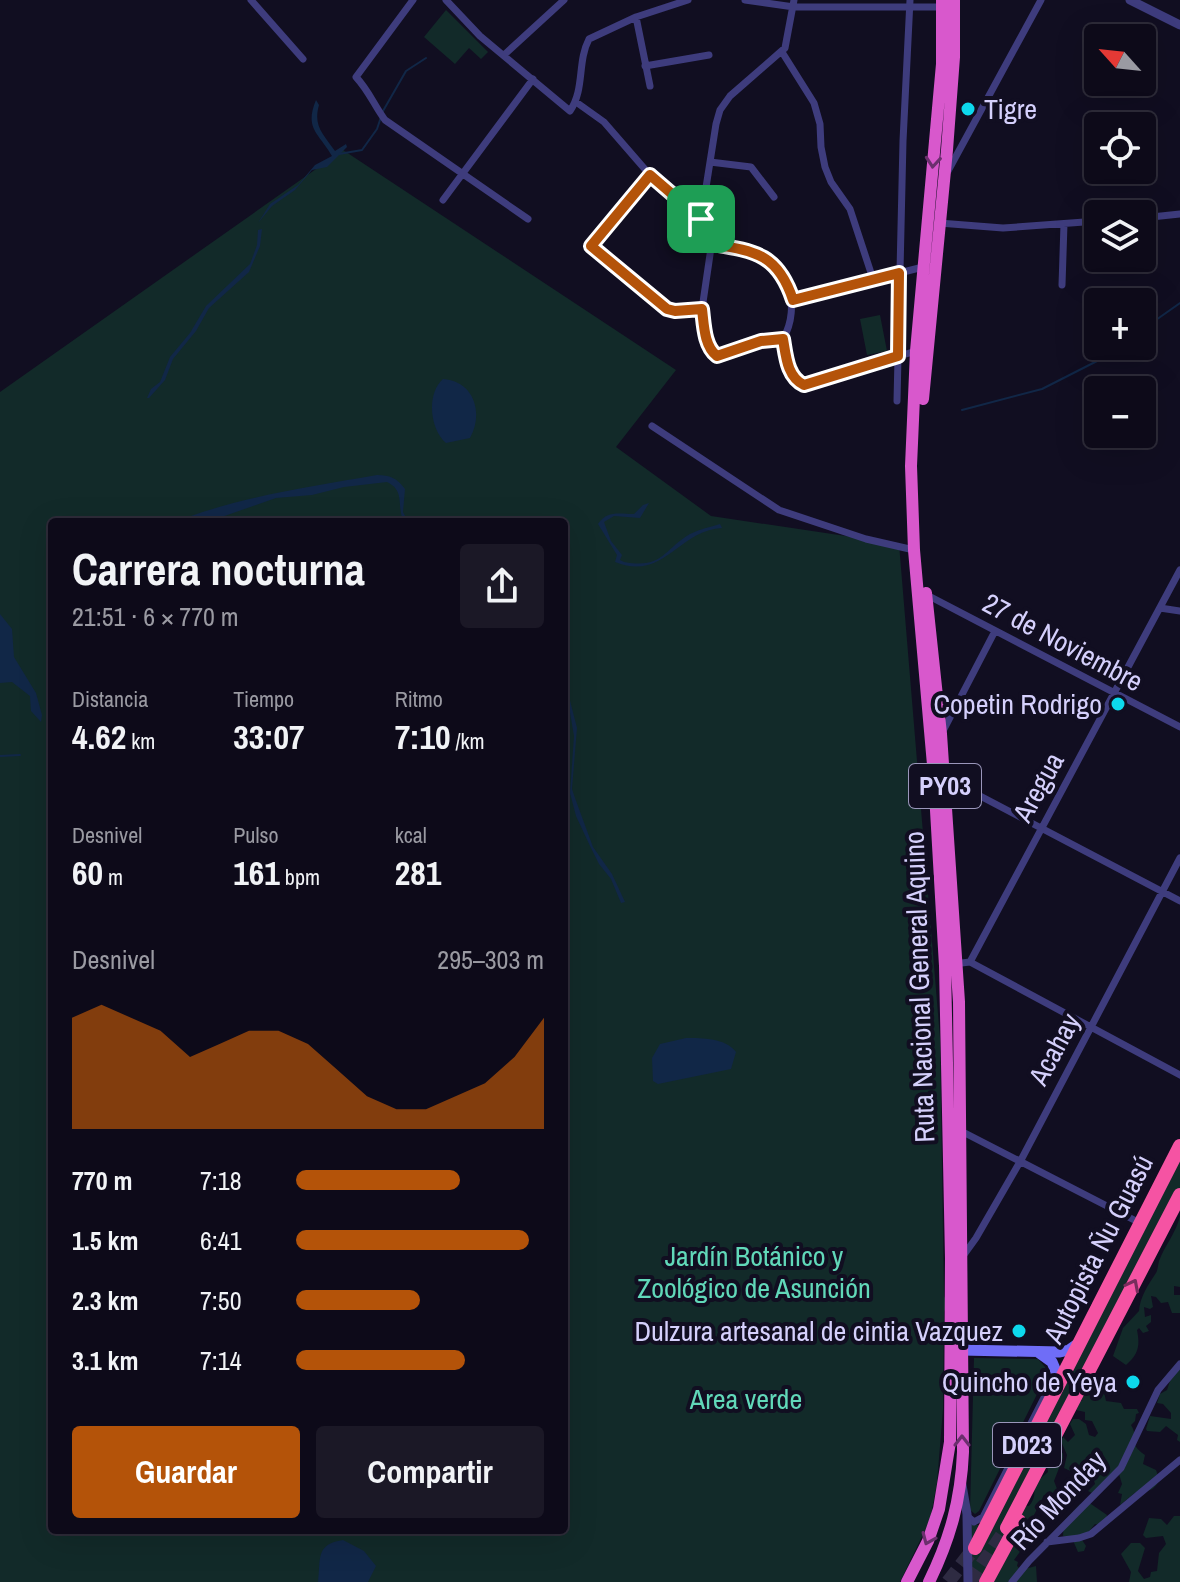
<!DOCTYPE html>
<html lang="es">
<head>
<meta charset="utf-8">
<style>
	body { margin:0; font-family:"Archivo Narrow",sans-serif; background:#1b1826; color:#f1f3f6; height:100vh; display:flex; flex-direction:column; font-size:30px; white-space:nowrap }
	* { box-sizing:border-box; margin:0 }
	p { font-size:26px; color:#9a9aa2 }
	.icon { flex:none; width:44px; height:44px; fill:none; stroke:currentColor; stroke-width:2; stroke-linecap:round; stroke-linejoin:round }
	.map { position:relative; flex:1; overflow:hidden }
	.sheet { position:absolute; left:48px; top:518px; width:520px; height:1016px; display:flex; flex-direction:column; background:#0d0a19; border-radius:8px; box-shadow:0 8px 32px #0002,0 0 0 2px #2d2b38 }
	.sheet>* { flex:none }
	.needle { width:52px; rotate:297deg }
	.controls { position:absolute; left:1084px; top:24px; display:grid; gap:16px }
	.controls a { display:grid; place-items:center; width:72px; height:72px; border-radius:8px; background:#0d0a19; box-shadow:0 8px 32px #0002,0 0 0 2px #2d2b38; font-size:40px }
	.pin { position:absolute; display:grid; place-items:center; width:68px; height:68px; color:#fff; margin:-34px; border-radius:16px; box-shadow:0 4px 12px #0006 }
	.round { display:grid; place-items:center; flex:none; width:84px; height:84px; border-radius:8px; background:#1b1826 }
	.overview { display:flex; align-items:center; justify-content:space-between; height:136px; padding:0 24px }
	h1 { font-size:44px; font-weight:700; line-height:60px }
	.metrics { display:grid; grid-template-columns:repeat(3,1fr); gap:12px; height:136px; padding:8px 24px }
	.metrics div { display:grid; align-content:center }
	.metrics b { font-size:34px; font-weight:700 }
	.metrics small { font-size:22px; font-weight:400 }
	.metrics p { font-size:22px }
	.chart { height:224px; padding:16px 24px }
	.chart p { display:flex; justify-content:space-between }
	.chart svg { width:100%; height:144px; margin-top:8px; fill:#b45309; opacity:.7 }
	.cta { display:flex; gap:16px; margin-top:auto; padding:16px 24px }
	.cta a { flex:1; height:92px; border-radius:8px; background:#b45309; color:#fff; font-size:32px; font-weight:700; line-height:92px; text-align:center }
	.cta a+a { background:#1b1826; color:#f1f3f6 }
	ul { padding:0 24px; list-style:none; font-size:26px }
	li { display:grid; grid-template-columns:128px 96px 1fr; align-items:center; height:60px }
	li i { height:20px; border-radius:10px; background:#b45309 }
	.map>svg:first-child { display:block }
	.green { fill:#122a29; fill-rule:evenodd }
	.water { fill:#112747 }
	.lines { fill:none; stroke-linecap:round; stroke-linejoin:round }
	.stream { stroke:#112747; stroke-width:2 }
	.motorway-tunnel { stroke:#2e2b42; stroke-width:14; stroke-dasharray:14 7; stroke-linecap:butt }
	.minor { stroke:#3e3c7d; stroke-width:7 }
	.tertiary { stroke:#3e3c7d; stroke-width:9 }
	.secondary { stroke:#6f6df7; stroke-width:11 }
	.trunk { stroke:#d858cc; stroke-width:12 }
	.motorway { stroke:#f553a3; stroke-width:14 }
	.oneway { stroke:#6b2f6e }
	.oneway2 { stroke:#782d5c }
	.route-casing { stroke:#fff; stroke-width:16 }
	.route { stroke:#b45309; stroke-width:10 }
	.poi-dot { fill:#0dd8ec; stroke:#110e21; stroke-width:3 }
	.labels { text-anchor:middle; stroke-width:8; stroke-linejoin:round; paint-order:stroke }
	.shield { fill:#110e21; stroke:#9a96ba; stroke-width:2 }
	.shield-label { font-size:26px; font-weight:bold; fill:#d5d0fc }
	.poi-label { font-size:28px; fill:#d5d0fc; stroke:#110e21; text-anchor:end }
	.street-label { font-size:28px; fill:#d5d0fc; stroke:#110e21 }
	.park-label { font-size:28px; fill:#61d8b9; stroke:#110e21 }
</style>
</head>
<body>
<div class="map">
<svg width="1180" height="1582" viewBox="0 0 1180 1582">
	<rect width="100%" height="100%" fill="#110e21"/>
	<!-- green -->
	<path class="green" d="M446,10L488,52L481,59L469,48L455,64L424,37Z
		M343,150L676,370L616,447L711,516L899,544L940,1038L944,1296L947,1303L944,1312L943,1409L937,1483L930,1520L900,1582H0V392ZM52,522H564V1530H52Z
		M880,315L887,351L867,355L860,319Z
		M1180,1160V1188L1010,1533L982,1582H970L969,1525H980Z
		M1180,1216V1287L1174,1286V1295H1180V1313H1172L1168,1302L1161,1303L1156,1297L1151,1296L1153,1307L1150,1309L1144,1307L1145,1317L1151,1315V1322L1146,1326L1149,1331L1143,1333L1139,1328L1137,1330C1140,1345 1139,1354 1126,1365L1113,1356L1123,1328L1139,1311C1140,1297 1148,1285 1156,1273C1158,1270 1158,1264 1159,1261C1165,1245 1176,1233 1180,1216Z
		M974,1358L1038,1359L1045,1367L1047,1374L979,1511L975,1514L970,1510Z
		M1180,1368V1442L1177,1440L1178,1435L1166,1426L1160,1432L1147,1431L1146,1429L1150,1416L1171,1419V1413L1163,1404L1157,1403L1160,1394L1167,1390L1170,1381Z
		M1099,1381L1101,1384L1099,1391L1104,1392L1106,1401L1121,1403L1124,1409H1137L1139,1413L1136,1414L1135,1421L1131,1425C1140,1440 1127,1443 1145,1455L1143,1464L1156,1470L1159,1479C1156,1491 1146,1492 1136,1492L1120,1505L1122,1494L1118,1493L1122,1484L1119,1474L1092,1493L1088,1491L1095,1484L1092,1473L1104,1459L1102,1451L1079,1475L1064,1468L1067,1455L1061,1441L1063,1437L1068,1442L1075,1435L1070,1424L1073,1419H1079L1086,1424L1089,1435L1095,1437L1098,1433L1092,1421L1085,1420V1412L1076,1410L1080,1401H1083L1079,1399L1084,1392L1087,1393L1088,1388Z
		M1063,1453V1458L1054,1481L1059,1494L1055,1500H1049L1048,1496L1044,1495L1034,1515L1035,1520L1021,1521L1019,1512L1024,1506H1029C1034,1500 1036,1493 1033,1485L1048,1472L1047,1464L1051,1457Z
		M1080,1504H1091L1107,1515L1106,1520L1099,1525L1095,1524L1082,1540L1086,1546L1084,1551L1078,1552L1072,1538L1063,1536L1064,1521Z
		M1174,1516H1180V1582H1129L1131,1572L1121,1554L1131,1543H1140L1145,1548L1138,1571L1144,1579L1150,1577L1151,1572L1157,1571L1159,1553L1166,1544L1163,1536L1146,1538L1143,1535L1149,1518L1161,1519L1167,1525Z
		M1013,1537L1024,1541V1546L1014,1560L1018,1562L1017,1566L1021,1570L1036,1566L1037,1582H990Z"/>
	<!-- water -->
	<path class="water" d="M316,100L319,105C313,126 323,134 335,151L346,144L347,147L327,167L312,170L295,190L272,206L258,223L270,204L298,185L315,165L332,156C319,133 304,129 316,100Z
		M262,229L260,246L249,272L209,308L196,331L173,359L165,380L149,398H147L151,389L160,382L170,357L190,333L206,306L250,264L257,245L258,230Z
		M443,379C474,381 484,413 470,438L446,443C430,430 426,394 443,379Z
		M377,475C390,475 397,478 405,489L403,512L408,522H404C396,507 406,491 387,482L344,487L312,495L276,498L216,519L197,521L191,516C251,495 314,486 377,475Z
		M649,503L640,518L614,516L604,522L611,541L622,555L620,560L624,562C663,569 663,550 690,534C700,529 710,527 720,524L722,528C678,530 664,582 615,562L617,555L598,524C607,510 619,514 634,514L643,505Z
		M0,614L12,629L14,657L36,693L42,715L41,722L31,711L30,696L12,682L0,683Z
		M564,677L577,728L572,789L575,798L593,847L612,874L625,902L621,903L611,879L599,864L590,846L576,816L570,793L574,736Z
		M686,1038C702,1038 726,1038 736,1052L731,1069L658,1084L653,1081L652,1058L660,1044Z
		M343,1540L364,1551L376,1566L368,1582H318C321,1559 315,1544 343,1540Z"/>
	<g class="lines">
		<!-- stream -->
		<path class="stream" d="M383,111L406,71L426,58
			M339,154L362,150L377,129L381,117
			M1142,333L1146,327L1180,303
			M962,410L1042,389L1103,358L1122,346
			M0,756L20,755"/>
		<!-- motorway-tunnel -->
		<path class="motorway-tunnel" d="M948,1582L972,1551
			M970,1582L1007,1528"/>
		<!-- minor -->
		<path class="minor" d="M251,0L303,59
			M413,0L356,77C369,91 374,105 385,120L528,219
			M446,0L480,36L570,111C585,89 577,62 589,39L636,17L688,0
			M745,0L794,7H942
			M636,17L650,86
			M782,52L814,103L820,124L821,147L825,167L831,182L850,209L873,279
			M504,55L564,0
			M645,66L709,55
			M576,102L604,122L650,175L701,219L712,241L702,309L712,353L717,356L761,341L783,339
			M710,162L751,167L774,197
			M948,171L1041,0
			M650,175L591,246L667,309L675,311L702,309
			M443,200L533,79
			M1142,218L1180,214
			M701,219L716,124L720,110L730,96L785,48L794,0
			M939,223L1003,228L1098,221
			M712,244C724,246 738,247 750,250C788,262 802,306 783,339L787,364L799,383L804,385L916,351
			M1062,285L1064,224
			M793,300L923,267
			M897,401L903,141L910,0
			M652,426L779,510L866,539L914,550
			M927,595L1180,727
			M1160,608L1180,611
			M942,733L995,631
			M944,777L1180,901
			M970,962L1180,1075
			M953,964L970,962L1180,570
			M959,1130L1140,1223
			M963,1256L976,1238L1021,1160L1180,858
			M967,1516L974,1522L983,1517L1051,1384L1055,1370
			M1047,1542L1079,1538L1091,1534L1180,1460
			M1012,1582L1029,1561L1121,1468L1158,1390L1180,1364"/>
		<!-- tertiary -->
		<path class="tertiary" d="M1130,0L1180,25
			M962,1485L967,1514L968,1582"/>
		<!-- secondary -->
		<path class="secondary" d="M962,1350L1060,1352L1069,1350L1079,1343
			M1038,1352L1052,1362L1060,1381"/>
		<!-- trunk -->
		<path class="trunk" d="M923,399L947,150L954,57V0
			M926,593L941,734L959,1002L963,1452C961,1500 950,1539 929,1582
			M907,1582L928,1541L939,1509L950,1442L951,1258L945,966L934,776L914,550L911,466L916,351L942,64V0"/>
		<!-- motorway -->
		<path class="motorway" d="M1007,1528L1180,1195
			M975,1548L1180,1146
			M986,1582L1019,1521"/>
	</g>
	<!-- one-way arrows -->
	<defs><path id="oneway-chevron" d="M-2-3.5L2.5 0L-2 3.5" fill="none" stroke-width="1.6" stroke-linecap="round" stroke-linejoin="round" transform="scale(2)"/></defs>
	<g class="oneway">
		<use href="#oneway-chevron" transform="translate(933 162) rotate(95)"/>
		<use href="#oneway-chevron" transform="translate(962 1441) rotate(-90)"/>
		<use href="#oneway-chevron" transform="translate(928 1539) rotate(113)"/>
	</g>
	<use class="oneway2" href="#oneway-chevron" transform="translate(1133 1285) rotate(-63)"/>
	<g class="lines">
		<defs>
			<path id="route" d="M650,175L701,219L712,244C755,251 778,254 793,300L899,273L898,356L804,385C787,377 786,356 783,339L761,341L717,356C704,346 704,325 702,309L675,311L667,309L591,246Z"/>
		</defs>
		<!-- route casing -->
		<use href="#route" class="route-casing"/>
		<!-- route -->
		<use href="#route" class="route"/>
	</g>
	<!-- markers -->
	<g class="poi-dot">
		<circle cx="968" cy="109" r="8"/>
		<circle cx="1118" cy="704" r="8"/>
		<circle cx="1019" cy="1331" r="8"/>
		<circle cx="1133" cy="1382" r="8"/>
	</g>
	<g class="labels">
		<!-- shield labels -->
		<g class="shield">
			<rect x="909" y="764" width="72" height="44" rx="6"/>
			<rect x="993" y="1423" width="68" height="44" rx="6"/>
		</g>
		<g class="shield-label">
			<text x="945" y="795">PY03</text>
			<text x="1027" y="1454">D023</text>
		</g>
		<!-- poi labels -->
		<g class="poi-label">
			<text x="984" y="119" text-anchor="start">Tigre</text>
			<text x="1102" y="714">Copetin Rodrigo</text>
			<text x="1003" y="1341">Dulzura artesanal de cintia Vazquez</text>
			<text x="1117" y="1392">Quincho de Yeya</text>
		</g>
		<!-- street labels -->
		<g class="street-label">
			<text transform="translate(1063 642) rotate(28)" y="10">27 de Noviembre</text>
			<text transform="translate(1038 787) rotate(-61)" y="10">Aregua</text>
			<text transform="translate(919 987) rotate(-92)" y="10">Ruta Nacional General Aquino</text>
			<text transform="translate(1054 1049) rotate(-62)" y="10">Acahay</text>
			<text transform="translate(1098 1249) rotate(-63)" y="10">Autopista Ñu Guasú</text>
			<text transform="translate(1058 1500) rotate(-47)" y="10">Río Monday</text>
		</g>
		<!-- park labels -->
		<g class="park-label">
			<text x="754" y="1266">Jardín Botánico y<tspan x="754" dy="32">Zoológico de Asunción</tspan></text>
			<text x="746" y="1409">Area verde</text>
		</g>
	</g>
</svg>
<div class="controls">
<a><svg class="needle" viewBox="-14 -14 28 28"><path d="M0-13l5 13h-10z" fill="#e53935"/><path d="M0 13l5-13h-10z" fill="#9a9aa2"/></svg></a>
<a><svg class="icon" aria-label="locate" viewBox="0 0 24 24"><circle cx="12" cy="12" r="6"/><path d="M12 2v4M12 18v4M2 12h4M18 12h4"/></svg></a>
<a><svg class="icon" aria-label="layers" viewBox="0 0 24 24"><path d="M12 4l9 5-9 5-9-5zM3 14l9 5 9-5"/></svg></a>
<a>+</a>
<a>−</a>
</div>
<div class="pin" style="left:701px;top:219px;background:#1e9e55"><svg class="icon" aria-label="arrive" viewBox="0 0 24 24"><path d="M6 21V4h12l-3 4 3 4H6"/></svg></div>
<section class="sheet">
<div class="overview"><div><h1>Carrera nocturna</h1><p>21:51 · 6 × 770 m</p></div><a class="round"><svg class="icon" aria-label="share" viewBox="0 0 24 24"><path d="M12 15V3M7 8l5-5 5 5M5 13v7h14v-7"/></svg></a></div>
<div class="metrics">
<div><p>Distancia</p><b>4.62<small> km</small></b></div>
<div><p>Tiempo</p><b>33:07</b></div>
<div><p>Ritmo</p><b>7:10<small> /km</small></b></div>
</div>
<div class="metrics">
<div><p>Desnivel</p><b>60<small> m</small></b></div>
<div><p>Pulso</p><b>161<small> bpm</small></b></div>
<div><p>kcal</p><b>281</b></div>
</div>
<div class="chart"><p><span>Desnivel</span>295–303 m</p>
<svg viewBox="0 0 160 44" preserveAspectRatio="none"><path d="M0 44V10L10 6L20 10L30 14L40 22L50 18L60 14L70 14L80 18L90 26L100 34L110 38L120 38L130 34L140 30L150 22L160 10V44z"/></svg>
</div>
<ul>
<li><b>770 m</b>7:18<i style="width:66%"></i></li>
<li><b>1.5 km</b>6:41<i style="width:94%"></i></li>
<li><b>2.3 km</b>7:50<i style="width:50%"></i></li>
<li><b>3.1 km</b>7:14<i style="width:68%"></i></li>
</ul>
<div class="cta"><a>Guardar</a><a>Compartir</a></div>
</section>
</div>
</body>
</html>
